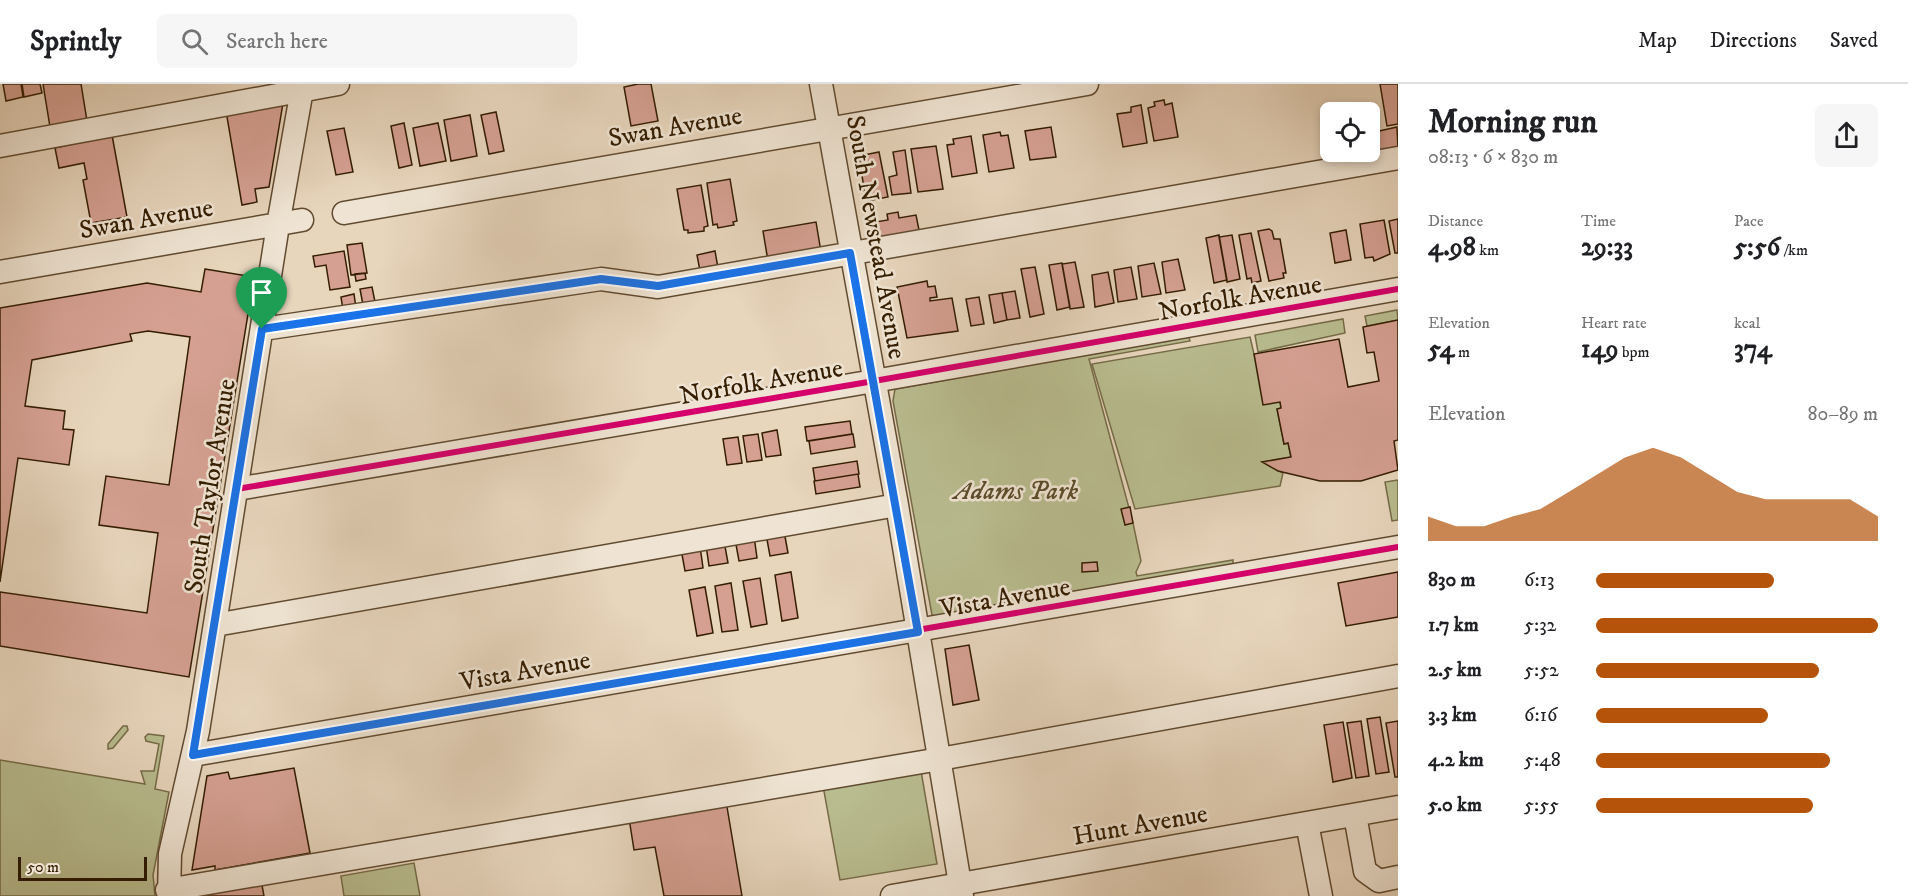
<!DOCTYPE html>
<html lang="en">
<head>
<meta charset="utf-8">
<style>
	body { margin:0; font-family:"IM FELL DW Pica",serif; background:#f6f6f6; color:#202124; height:100vh; display:flex; flex-direction:column; font-size:22px; white-space:nowrap }
	* { box-sizing:border-box; margin:0 }
	p { font-size:20px; color:#757577 }
	.icon { flex:none; width:33px; height:33px; fill:none; stroke:currentColor; stroke-width:2; stroke-linecap:round; stroke-linejoin:round }
	.map { position:relative; flex:1; overflow:hidden }
	.drawer { display:flex; flex-direction:column; background:#fff; width:510px }
	.drawer>* { flex:none }
	.controls { position:absolute; left:1320px; top:18px; display:grid; gap:12px }
	.controls a { display:grid; place-items:center; width:60px; height:60px; border-radius:9px; background:#fff; box-shadow:0 3px 9px #0003; font-size:30px }
	.scale { position:absolute; left:18px; bottom:15px; width:129px; box-sizing:border-box; padding-left:6px; border:3px solid #341d01; border-top:0; font-size:16px; line-height:21px; white-space:nowrap; color:#341d01; -webkit-text-stroke:4px #efe4d3; paint-order:stroke }
	.pin { position:absolute; display:grid; place-items:center; width:51px; height:51px; color:#fff; margin:-62px -26px; border-radius:50% 50% 50% 0; rotate:-45deg; box-shadow:0 0 6px #0007 }
	.pin .icon { rotate:45deg }
	.round { display:grid; place-items:center; flex:none; width:63px; height:63px; border-radius:9px; background:#f6f6f6 }
	.summary { display:flex; align-items:center; justify-content:space-between; height:102px; padding:0 30px }
	h1 { font-size:33px; font-weight:800; line-height:45px }
	.metrics { display:grid; grid-template-columns:repeat(3,1fr); gap:9px; height:102px; padding:6px 30px }
	.metrics div { display:grid; align-content:center }
	.metrics b { font-size:26px; font-weight:800 }
	.metrics small { font-size:16px; font-weight:400 }
	.metrics p { font-size:16px }
	.chart { height:168px; padding:12px 30px }
	.chart p { display:flex; justify-content:space-between }
	.chart svg { width:100%; height:108px; margin-top:6px; fill:#b45309; opacity:.7 }
	ul { padding:0 30px; list-style:none; font-size:20px }
	li { display:grid; grid-template-columns:96px 72px 1fr; align-items:center; height:45px }
	li i { height:15px; border-radius:8px; background:#b45309 }
	header { display:flex; align-items:center; gap:36px; box-sizing:border-box; height:84px; padding:0 30px; background:#fff; border-bottom:2px solid #e0e0e0 }
	header strong { font-size:28px }
	nav { display:flex; gap:33px; margin-inline-start:auto; font-size:21px }
	.search { width:420px; height:54px; background:#f6f6f6; display:flex; align-items:center; gap:15px; box-sizing:border-box; padding:0 21px; border-radius:9px; color:#757577; font-size:22px }
	main { display:flex; flex:1; min-height:0 }
	.map>svg:first-child { display:block }
	.green { fill:#b8bc8f; stroke:#766c48; stroke-width:1.5 }
	.building { fill:#d5a092; stroke:#341d01; stroke-width:1.5 }
	.lines { fill:none; stroke-linecap:round; stroke-linejoin:round }
	.minor-casing { stroke:#614b30; stroke-width:25 }
	.minor { stroke:#efe4d3; stroke-width:22 }
	.cycleway-casing { stroke:#efe4d3; stroke-width:10 }
	.cycleway { stroke:#d6006c; stroke-width:6 }
	.route-casing { stroke:#fff; stroke-width:12 }
	.route { stroke:#1a73e8; stroke-width:8 }
	.labels { text-anchor:middle; stroke-width:5; stroke-linejoin:round; paint-order:stroke }
	.street-label { font-size:26px; fill:#341d01; stroke:#efe4d3 }
	.park-label { font-size:26px; font-style:italic; fill:#5c4d2c; stroke:#efe4d3 }
</style>
</head>
<body>
<header>
<strong>Sprintly</strong>
<div class="search"><svg class="icon" aria-label="search" viewBox="0 0 24 24"><circle cx="10" cy="10" r="6"/><path d="M15 15l6 6"/></svg>Search here</div>
<nav><a>Map</a><a>Directions</a><a>Saved</a></nav>
</header>
<main>
<div class="map">
<svg width="1398" height="812" viewBox="0 0 1398 812">
	<rect width="100%" height="100%" fill="#e7d5bc"/>
	<filter id="stains"><feTurbulence type="fractalNoise" baseFrequency=".00333" numOctaves="4"/><feColorMatrix values="0 0 0 0 .2 0 0 0 0 .09 0 0 0 0 .02 0 0 0 .5 -.17"/></filter>
	<radialGradient id="worn" r=".72"><stop offset=".6" stop-color="#630" stop-opacity="0"/><stop offset="1" stop-color="#630" stop-opacity=".3"/></radialGradient>
	<!-- green -->
	<path class="green" d="M1397,226L1398,236L1367,242L1365,232Z
		M1343,235L1345,249L1258,268L1255,251Z
		M1189,253L1190,257L1089,275L1133,439L1141,477L1136,488L1137,492L1233,476V481L937,533L932,531L893,317L895,305Z
		M1250,253L1254,270L1280,318L1281,324L1277,325L1284,360L1288,359L1291,373L1263,378L1283,389L1280,402L1135,425L1092,280Z
		M1398,396V436L1392,437L1385,398Z
		M123,642H127L128,646L113,664L108,665V660Z
		M148,650L164,652L155,705L169,708L153,791L155,812H0V676L145,700L141,687H154L159,660L146,657L145,653Z
		M920,681L937,780L840,796L822,696Z
		M414,779L420,812H344L341,792Z"/>
	<!-- building -->
	<path class="building" d="M3,0H21L23,13L6,17Z
		M22,0H40L42,9L24,13Z
		M43,0H81L87,37L50,43Z
		M638,0H651L658,37L631,42L624,3Z
		M1380,0H1398V40L1387,42Z
		M1164,16L1165,21L1172,19L1178,53L1154,57L1148,24L1155,22L1154,18Z
		M283,19L269,103L255,105L257,118L242,121L226,27Z
		M1141,21L1147,59L1123,63L1117,30L1131,28V23Z
		M496,28L504,67L489,70L481,31Z
		M470,31L477,72L451,77L444,36Z
		M404,39L412,81L399,84L391,42Z
		M438,39L446,77L420,82L413,44Z
		M1051,43L1056,73L1030,76L1025,47Z
		M1397,43L1398,65L1371,68L1370,49Z
		M344,44L353,88L336,91L327,47Z
		M1000,48L1001,52L1008,51L1014,84L989,88L983,51Z
		M112,51L127,133L91,139L83,96L87,95L84,79L59,84L55,64Z
		M971,52L977,89L952,93L947,61L954,60L953,55Z
		M936,62L943,105L918,108L911,65Z
		M905,66L911,109L892,111L889,93L897,91L893,68Z
		M879,68L888,113L866,117L859,72Z
		M730,95L737,137L733,138L734,141L718,144L717,140L713,141L707,99Z
		M701,101L708,142L704,143V147L688,149V146H684L677,105Z
		M898,128L899,134L916,131L920,151L873,159L869,139L888,136L887,130Z
		M1398,135V169H1395L1389,137Z
		M1384,136L1390,170L1374,177L1373,173L1365,174L1360,140Z
		M816,138L821,168L768,177L763,147Z
		M1269,145L1272,147L1274,155H1280L1286,189H1283L1284,194L1269,197L1258,147Z
		M1346,146L1351,176L1335,179L1330,149Z
		M1251,149L1261,197L1252,199L1251,194L1247,195L1239,151Z
		M1219,151L1227,196L1214,199L1206,154Z
		M1232,151L1240,195L1227,198L1219,153Z
		M362,159L367,189L351,191L347,161Z
		M344,167L350,203L330,206L326,181L315,183L313,172Z
		M715,167L718,184L700,187L697,171Z
		M1178,175L1185,206L1166,209L1162,178Z
		M1075,178L1084,223L1070,225L1062,180Z
		M1062,179L1070,223L1057,226L1049,181Z
		M1154,179L1161,210L1142,213L1138,182Z
		M1035,183L1044,230L1030,233L1021,185Z
		M1131,183L1137,215L1118,218L1114,186Z
		M205,185L254,193L189,593L0,562V508L147,529L158,449L99,441L106,392L169,401L190,253L148,247L130,250L132,257L32,276L25,322L65,327L63,345L74,346L69,381L18,374L0,498V224L147,199L201,208Z
		M1108,188L1114,219L1095,223L1092,191Z
		M365,189L366,195L356,197L355,190Z
		M927,197L928,203L935,202L937,213L930,214V217L952,214L958,247L907,254L897,203Z
		M372,203L375,218L363,221L360,205Z
		M1015,207L1020,234L1007,236L1002,209Z
		M1002,209L1007,236L994,239L989,211Z
		M354,210L356,224L343,226L341,213Z
		M979,213L984,240L971,242L966,215Z
		M1398,236V356L1394,357L1398,386L1361,397H1320L1278,387L1262,378L1291,373L1288,359L1284,360L1277,325L1281,324L1280,318L1263,321L1254,270L1339,255L1348,303L1379,297L1374,268L1367,269L1363,243Z
		M850,337L852,350L807,357L805,343Z
		M777,346L781,371L766,373L762,349Z
		M758,350L762,376L747,378L743,352Z
		M853,350L855,363L811,370L809,357Z
		M738,353L742,379L727,381L723,355Z
		M857,377L859,390L815,397L813,384Z
		M858,390L860,403L816,410L814,397Z
		M1130,423L1133,439L1125,441L1121,425Z
		M784,447L788,469L770,472L766,450Z
		M754,452L757,474L739,477L735,455Z
		M724,457L728,479L709,482L706,461Z
		M700,462L703,484L685,487L681,465Z
		M1097,478L1098,487L1082,488V479Z
		M791,488L798,534L782,537L775,491Z
		M1398,488V533L1346,542L1338,499Z
		M760,494L767,540L751,543L743,497Z
		M731,499L738,546L722,548L715,502Z
		M705,503L713,549L697,552L689,506Z
		M969,561L979,616L953,621L945,565Z
		M1380,633L1389,688L1376,690L1367,635Z
		M1361,637L1369,692L1356,694L1347,639Z
		M1398,637V693H1395L1386,639Z
		M1343,638L1352,694L1333,698L1324,641Z
		M294,684L310,769L215,786V782L192,786L207,692L228,688L230,695Z
		M726,717L742,812H664L655,763L634,766L629,734Z
		M261,796L264,812H202V809Z"/>
	<g class="lines">
		<defs>
			<path id="minor" d="M821,0L897,421L962,812
				M0,62L338,0
				M344,129L1087,0
				M0,188L302,136
				M263,245L601,195L658,203L1398,74
				M237,405L874,297L1398,205
				M215,541L897,421
				M193,671L1398,463
				M1355,731L1365,787L1379,797L1398,793
				M1307,739L1321,812
				M167,806L940,675L1398,592
				M169,812L170,770L198,647L278,141L303,0
				M892,812L1398,723"/>
		</defs>
		<!-- minor casing -->
		<use href="#minor" class="minor-casing"/>
		<!-- minor -->
		<use href="#minor" class="minor"/>
		<defs>
			<path id="cycleway" d="M237,405L874,297L1398,205
				M193,671L1398,463"/>
		</defs>
		<!-- cycleway casing -->
		<use href="#cycleway" class="cycleway-casing"/>
		<!-- cycleway -->
		<use href="#cycleway" class="cycleway"/>
	</g>
	<g class="lines">
		<defs>
			<path id="route" d="M850,169L918,548L193,671L262,245L601,195L658,202Z"/>
		</defs>
		<!-- route casing -->
		<use href="#route" class="route-casing"/>
		<!-- route -->
		<use href="#route" class="route"/>
	</g>
	<g class="labels">
		<!-- street labels -->
		<g class="street-label">
			<text transform="translate(675 42) rotate(-10)" y="9">Swan Avenue</text>
			<text transform="translate(146 134) rotate(-10)" y="9">Swan Avenue</text>
			<text transform="translate(877 153) rotate(80)" y="9">South Newstead Avenue</text>
			<text transform="translate(1240 213) rotate(-10)" y="9">Norfolk Avenue</text>
			<text transform="translate(761 297) rotate(-10)" y="9">Norfolk Avenue</text>
			<text transform="translate(209 402) rotate(-81)" y="9">South Taylor Avenue</text>
			<text transform="translate(1005 513) rotate(-10)" y="9">Vista Avenue</text>
			<text transform="translate(525 586) rotate(-10)" y="9">Vista Avenue</text>
			<text transform="translate(1140 740) rotate(-10)" y="9">Hunt Avenue</text>
		</g>
		<!-- park labels -->
		<g class="park-label">
			<text x="1016" y="415">Adams Park</text>
		</g>
	</g>
	<rect width="100%" height="100%" filter="url(#stains)"/>
	<rect width="100%" height="100%" fill="url(#worn)"/>
</svg>
<div class="controls">
<a><svg class="icon" aria-label="locate" viewBox="0 0 24 24"><circle cx="12" cy="12" r="6"/><path d="M12 2v4M12 18v4M2 12h4M18 12h4"/></svg></a>
</div>
<div class="scale">50 m</div>
<div class="pin" style="left:262px;top:245px;background:#1e9e55"><svg class="icon" aria-label="arrive" viewBox="0 0 24 24"><path d="M6 21V4h12l-3 4 3 4H6"/></svg></div>
</div>
<section class="drawer">
<div class="summary"><div><h1>Morning run</h1><p>08:13 · 6 × 830 m</p></div><a class="round"><svg class="icon" aria-label="share" viewBox="0 0 24 24"><path d="M12 15V3M7 8l5-5 5 5M5 13v7h14v-7"/></svg></a></div>
<div class="metrics">
<div><p>Distance</p><b>4.98<small> km</small></b></div>
<div><p>Time</p><b>29:33</b></div>
<div><p>Pace</p><b>5:56<small> /km</small></b></div>
</div>
<div class="metrics">
<div><p>Elevation</p><b>54<small> m</small></b></div>
<div><p>Heart rate</p><b>149<small> bpm</small></b></div>
<div><p>kcal</p><b>374</b></div>
</div>
<div class="chart"><p><span>Elevation</span>80–89 m</p>
<svg viewBox="0 0 160 44" preserveAspectRatio="none"><path d="M0 44V34L10 38L20 38L30 34L40 31L50 24L60 17L70 10L80 6L90 10L100 17L110 24L120 27L130 27L140 27L150 27L160 34V44z"/></svg>
</div>
<ul>
<li><b>830 m</b>6:13<i style="width:63%"></i></li>
<li><b>1.7 km</b>5:32<i style="width:100%"></i></li>
<li><b>2.5 km</b>5:52<i style="width:79%"></i></li>
<li><b>3.3 km</b>6:16<i style="width:61%"></i></li>
<li><b>4.2 km</b>5:48<i style="width:83%"></i></li>
<li><b>5.0 km</b>5:55<i style="width:77%"></i></li>
</ul>
</section>
</main>
</body>
</html>
